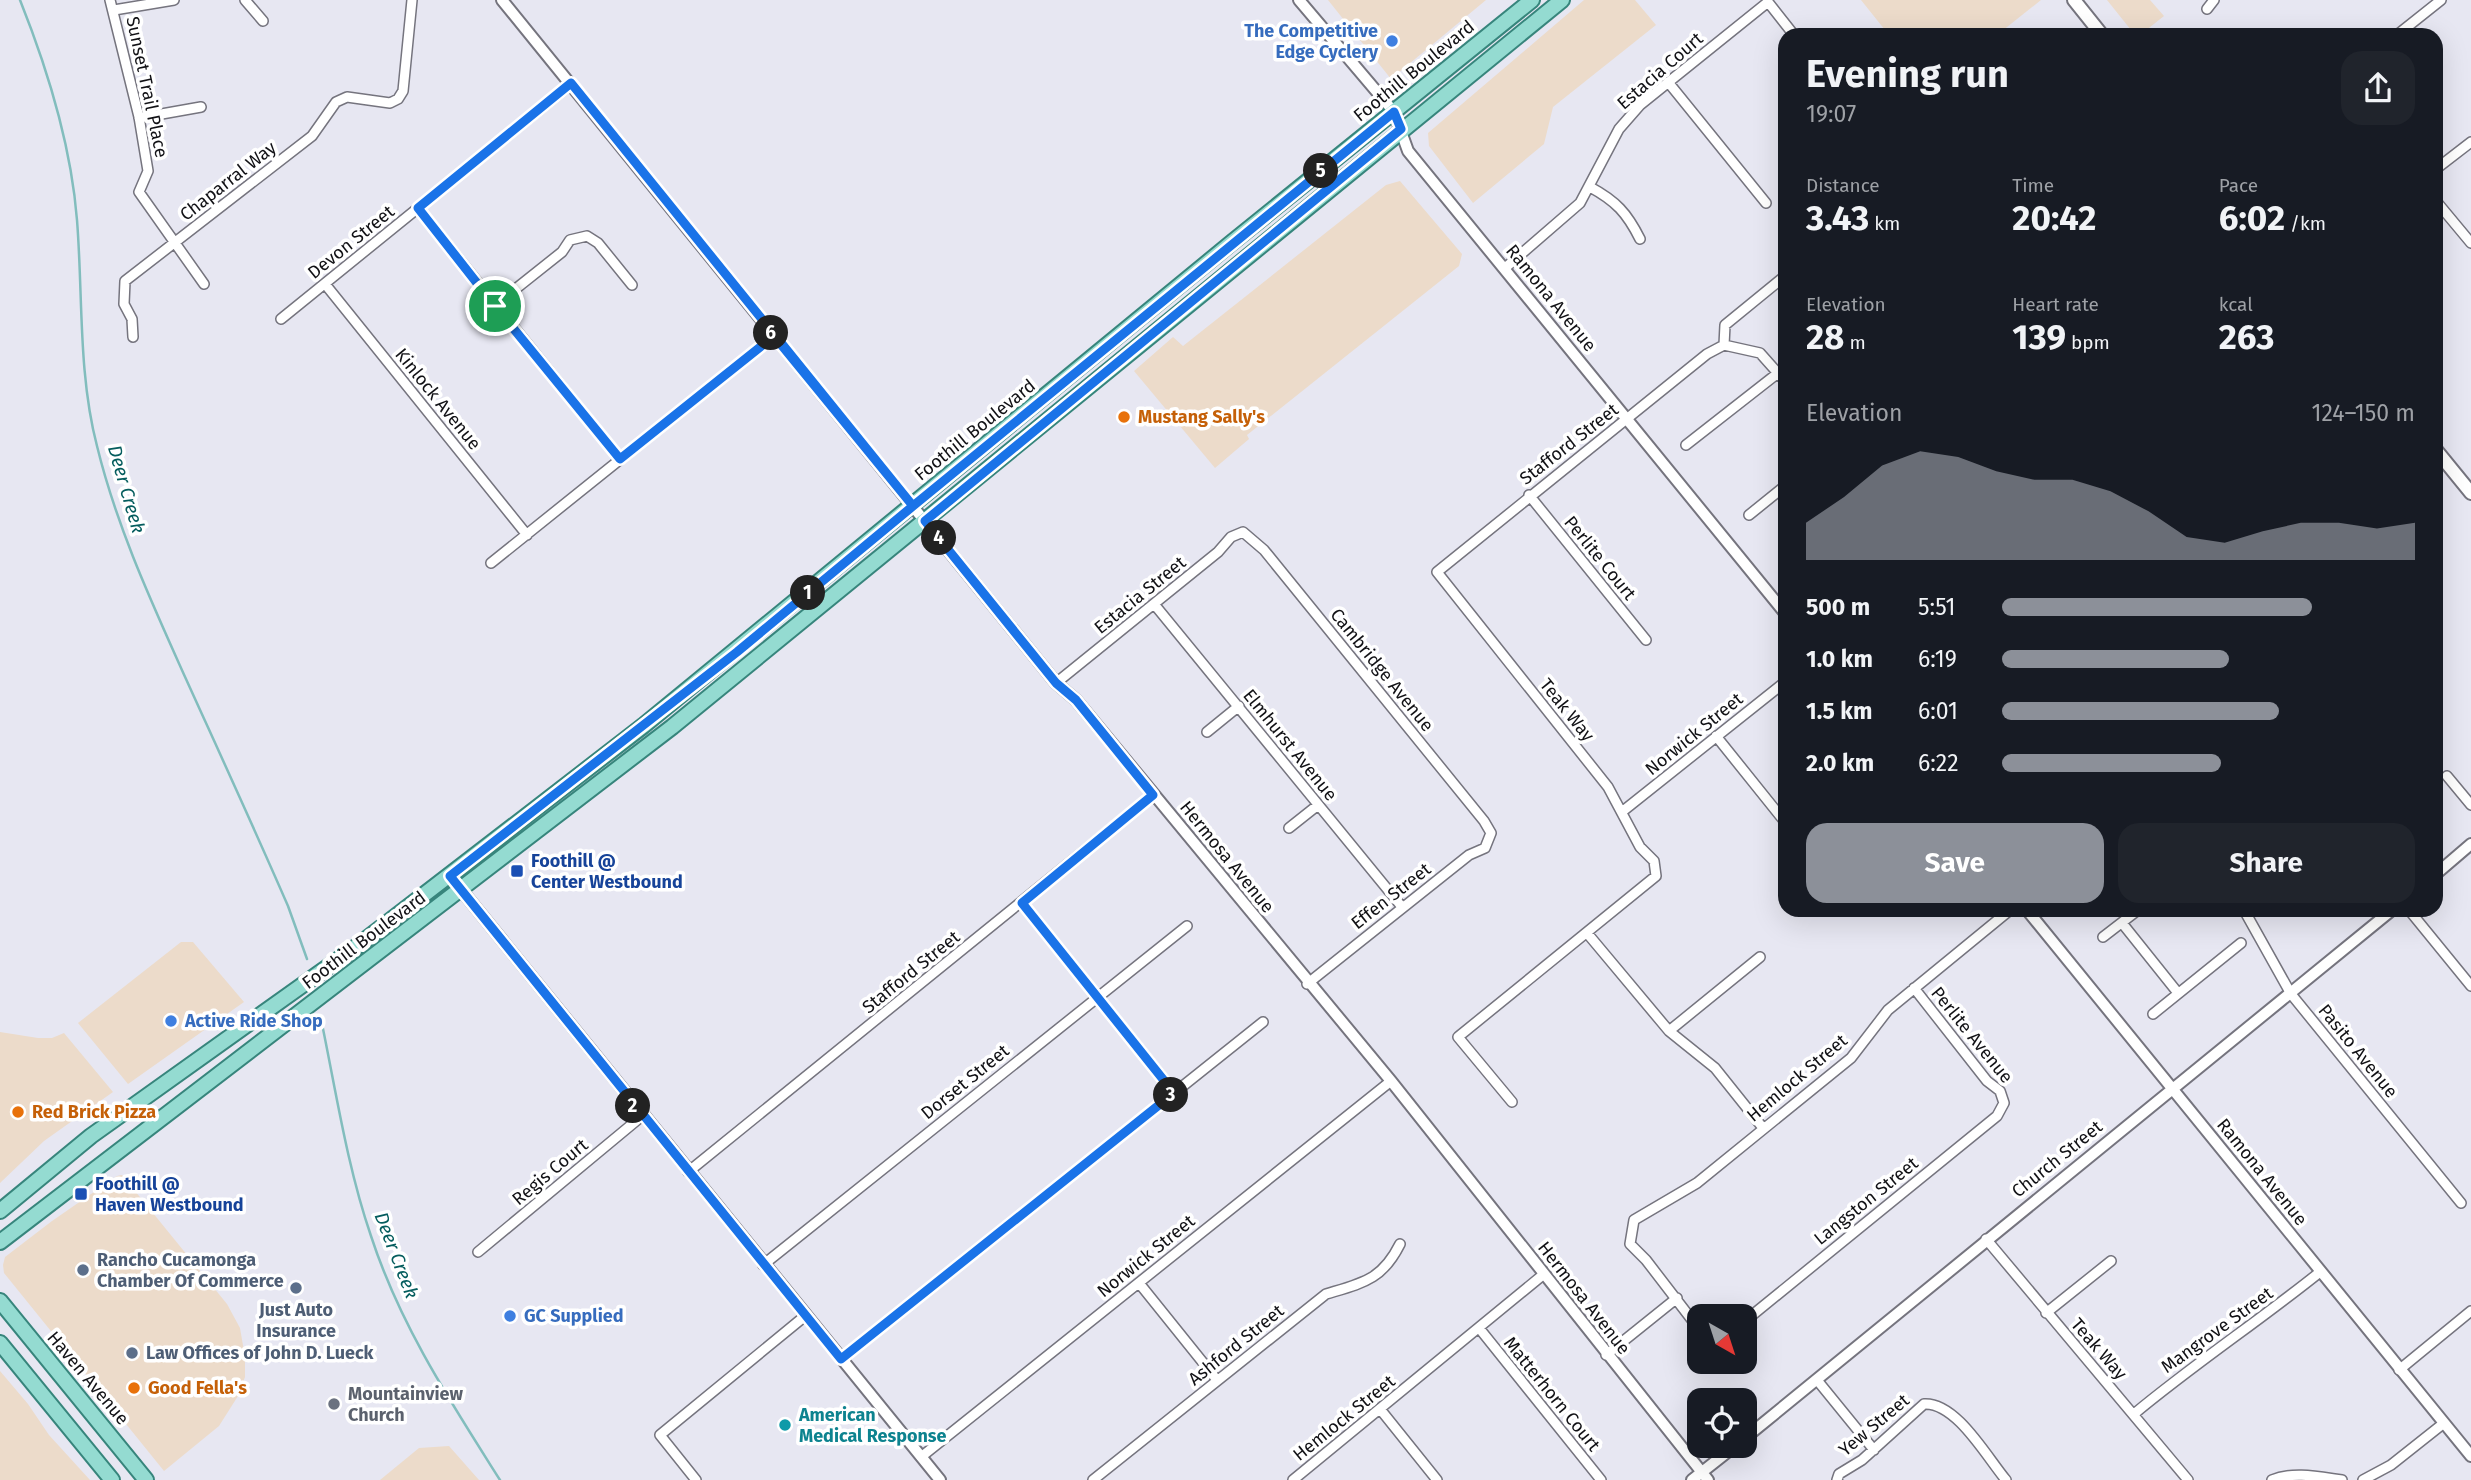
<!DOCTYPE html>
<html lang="en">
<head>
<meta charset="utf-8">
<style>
	body { margin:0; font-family:"Fira Sans",sans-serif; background:#20242c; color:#f1f3f6; height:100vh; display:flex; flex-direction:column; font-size:26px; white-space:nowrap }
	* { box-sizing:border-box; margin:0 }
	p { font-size:23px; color:#9ea1a6 }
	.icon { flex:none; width:38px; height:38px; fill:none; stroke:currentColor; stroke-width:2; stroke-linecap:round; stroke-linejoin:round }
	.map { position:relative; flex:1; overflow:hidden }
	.details { position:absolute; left:1778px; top:28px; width:665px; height:889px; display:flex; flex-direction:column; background:#171b24; border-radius:21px; box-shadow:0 7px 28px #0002 }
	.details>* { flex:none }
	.needle { width:46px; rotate:141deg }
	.controls { position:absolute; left:1687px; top:1304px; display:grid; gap:14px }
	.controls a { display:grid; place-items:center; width:70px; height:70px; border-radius:14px; background:#171b24; box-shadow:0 7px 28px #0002; font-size:35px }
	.pin { position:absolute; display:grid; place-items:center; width:60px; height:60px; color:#fff; margin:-30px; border:4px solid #fff; border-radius:50%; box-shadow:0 2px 7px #0007 }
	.km { position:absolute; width:35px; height:35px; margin:-18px; border-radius:50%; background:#222; color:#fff; font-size:19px; line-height:35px; text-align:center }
	.round { display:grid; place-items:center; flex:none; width:74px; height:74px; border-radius:21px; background:#20242c }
	.summary { display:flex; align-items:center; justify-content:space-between; height:119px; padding:0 28px }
	h1 { font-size:38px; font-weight:700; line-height:52px }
	.metrics { display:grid; grid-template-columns:repeat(3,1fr); gap:10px; height:119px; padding:7px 28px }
	.metrics div { display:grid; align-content:center }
	.metrics b { font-size:35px; font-weight:700 }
	.metrics small { font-size:19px; font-weight:400 }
	.metrics p { font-size:19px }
	.chart { height:196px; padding:14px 28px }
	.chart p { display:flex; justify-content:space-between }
	.chart svg { width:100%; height:126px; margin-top:7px; fill:#8c9099; opacity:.7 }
	.cta { display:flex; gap:14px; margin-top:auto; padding:14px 28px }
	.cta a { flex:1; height:80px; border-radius:21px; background:#8c9099; color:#fff; font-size:28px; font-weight:700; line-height:80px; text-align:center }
	.cta a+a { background:#20242c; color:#f1f3f6 }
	ul { padding:0 28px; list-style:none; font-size:23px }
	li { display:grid; grid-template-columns:112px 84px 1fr; align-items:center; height:52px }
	li i { height:18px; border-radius:9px; background:#8c9099 }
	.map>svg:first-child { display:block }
	.commercial { fill:#ecdbca }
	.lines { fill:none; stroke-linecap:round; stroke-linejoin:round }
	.stream { stroke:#82bdbd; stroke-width:2.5 }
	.minor-casing { stroke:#75747e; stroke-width:12 }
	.tertiary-casing { stroke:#75747e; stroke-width:14 }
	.secondary-casing { stroke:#75747e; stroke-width:16 }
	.primary-casing { stroke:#37857c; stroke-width:18 }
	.minor { stroke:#fff; stroke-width:9 }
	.tertiary { stroke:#fff; stroke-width:10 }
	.secondary { stroke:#fff; stroke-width:12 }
	.primary { stroke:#94dbd1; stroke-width:14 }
	.route-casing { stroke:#fff; stroke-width:14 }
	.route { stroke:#1a73e8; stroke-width:9 }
	.shop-dot { fill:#3f7fe0; stroke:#fff; stroke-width:2.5 }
	.food-dot { fill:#e8710a; stroke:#fff; stroke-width:2.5 }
	.transit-dot { fill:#1a4fb4; stroke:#fff; stroke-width:2.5 }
	.service-dot { fill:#5c6f8a; stroke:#fff; stroke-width:2.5 }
	.worship-dot { fill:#6b7280; stroke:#fff; stroke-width:2.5 }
	.culture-dot { fill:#0f9aa8; stroke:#fff; stroke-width:2.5 }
	.labels { text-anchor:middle; stroke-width:7; stroke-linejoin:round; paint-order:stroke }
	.shop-label { font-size:18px; font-weight:bold; fill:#366cbe; stroke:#fff; text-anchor:start }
	.street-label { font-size:18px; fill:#111115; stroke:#fff }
	.food-label { font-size:18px; font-weight:bold; fill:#c56008; stroke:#fff; text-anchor:start }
	.transit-label { font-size:18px; font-weight:bold; fill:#164399; stroke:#fff; text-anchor:start }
	.service-label { font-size:18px; font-weight:bold; fill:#4e5e75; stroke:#fff; text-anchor:start }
	.worship-label { font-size:18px; font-weight:bold; fill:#5b616d; stroke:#fff; text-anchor:start }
	.culture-label { font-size:18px; font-weight:bold; fill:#0d838f; stroke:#fff; text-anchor:start }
	.water-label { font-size:19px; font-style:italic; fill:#055d5e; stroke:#fff }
</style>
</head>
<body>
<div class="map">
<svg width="2471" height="1480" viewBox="0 0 2471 1480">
	<rect width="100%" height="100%" fill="#e7e7f2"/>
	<!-- commercial -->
	<path class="commercial" d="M1328,0H1486L1391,79Z
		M1584,0H1635L1656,25L1553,107L1544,144L1473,203L1429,146L1428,133Z
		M1861,0H2041L1997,35H1889Z
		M2107,0H2150L2164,16L2140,35H2135Z
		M1400,181L1462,254L1459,266L1247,435L1249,439L1215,468L1134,371L1173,337L1183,346L1386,185Z
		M181,942H193L244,1002L128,1084L78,1023Z
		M0,1032L38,1038H52L64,1033L113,1092L44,1141L0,1183Z
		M122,1175L227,1304L240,1328L245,1357V1377L238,1396L219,1426L164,1471L4,1273L3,1265L5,1257L52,1221L117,1176Z
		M0,1371L28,1404L49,1435L90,1480H0Z
		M449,1446L479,1480H380L419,1448Z"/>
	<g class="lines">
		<!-- stream -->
		<path class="stream" d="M20,0C48,70 71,144 77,220C83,295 78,373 97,446C117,528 152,603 186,679C220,754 255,830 288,906L307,959
			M321,1019C336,1091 347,1166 371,1236C400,1325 450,1401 500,1480"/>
		<defs>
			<path id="minor" d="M110,0L139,117L148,171L139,192L204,284
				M245,0L263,21
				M2207,9L2214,0
				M114,10L174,0
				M2397,35L2441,0
				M1668,82L1766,203
				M139,118L201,107
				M2436,169L2471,142
				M1590,187C1616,201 1627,213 1640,239
				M2436,201L2471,243
				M418,208L620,459
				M1505,268L1580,203L1619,129L1640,105L1768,2L1794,35
				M325,284L527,535
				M494,306L562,252L570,240L587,236L598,243L632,285
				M281,319L571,84
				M133,337L132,319L124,304L125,281L312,136L336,102L347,97L390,103L398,99L403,91L412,0
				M1724,345L1725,325L1785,276
				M1724,345L1760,353L1785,381
				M1686,445L1778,373
				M1529,495L1646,640
				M1749,515L1785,486
				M491,563L774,336
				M1154,604L1402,907
				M1056,683L1218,552L1231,537L1243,532L1264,550L1484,821L1491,833L1485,848L1469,855L1307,984
				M1207,732L1239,706
				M1716,736L1785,822
				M2447,776L2471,805
				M1623,811L1785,682
				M1289,828L1318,805
				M1022,903L1174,1092
				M2244,910L2291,994L2461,1203
				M2409,910L2471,986
				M2122,923L2178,993
				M1587,933L1669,1031L1715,1068L1763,1128
				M2103,937L2138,910
				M2153,1014L2241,943
				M1669,1031L1760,957
				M1512,1102L1458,1037L1656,876L1654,861L1640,847L1608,787L1437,572L1707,354L1724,345
				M688,1172L1153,795
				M1986,1239L2188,1480
				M478,1252L642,1116
				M763,1265L1187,926
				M1139,1283L1217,1380
				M2046,1313L2111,1261
				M1745,1321L1997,1116L2004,1103L2000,1091L1987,1081L1914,988
				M1479,1328L1601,1480
				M1699,1329L1646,1260L1630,1244L1634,1220L1697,1183L1851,1058L1888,1010L2010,910
				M1606,1355L1677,1298
				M841,1359L1263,1022
				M2399,1370L2471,1311
				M1817,1380L1874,1450
				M1380,1409L1437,1480
				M2134,1414C2194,1364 2259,1321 2320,1272
				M921,1457L1391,1081
				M696,1480L660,1435L805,1316
				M1093,1480L1326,1294C1363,1283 1382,1280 1400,1244
				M1293,1480L1544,1274
				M1837,1480L1839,1474L1862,1460L1924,1404C1956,1402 1986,1456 2006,1480
				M2272,1480C2293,1471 2320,1477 2342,1480
				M2363,1480L2391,1465L2444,1423"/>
			<path id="tertiary" d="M502,0L1056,683L1076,700L1391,1081L1708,1480
				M1299,0L1394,112L1408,151L1785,613
				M2436,874L2471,844
				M450,876L940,1480
				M2027,910L2471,1456
				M1745,1438L2392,910
				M1692,1480L1735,1446"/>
			<path id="secondary" d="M2074,0L2102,35
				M2436,450L2471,493"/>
			<path id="primary" d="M0,1211L91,1136L360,944L643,726L1230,244L1532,0
				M0,1242L672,727L1562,0
				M0,1301L146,1480
				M0,1343L112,1480"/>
		</defs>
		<!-- minor casing -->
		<use href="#minor" class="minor-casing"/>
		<!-- tertiary casing -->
		<use href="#tertiary" class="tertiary-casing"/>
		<!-- secondary casing -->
		<use href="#secondary" class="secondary-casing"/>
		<!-- primary casing -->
		<use href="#primary" class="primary-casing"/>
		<!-- minor -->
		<use href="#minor" class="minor"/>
		<!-- tertiary -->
		<use href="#tertiary" class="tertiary"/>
		<!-- secondary -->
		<use href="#secondary" class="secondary"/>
		<!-- primary -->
		<use href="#primary" class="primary"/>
	</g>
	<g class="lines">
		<defs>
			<path id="route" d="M495,306L620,459L774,336L913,506L737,652L450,876L841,1359L1174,1093L1022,903L1153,795L1076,700L1056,683L925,521L1401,129L1394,112L913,506L571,83L418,208L495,306"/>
		</defs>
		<!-- route casing -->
		<use href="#route" class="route-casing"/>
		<!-- route -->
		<use href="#route" class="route"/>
	</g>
	<!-- markers -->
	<g class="shop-dot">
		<circle cx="1392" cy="41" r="7"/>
		<circle cx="171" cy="1021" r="7"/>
		<circle cx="510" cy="1316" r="7"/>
	</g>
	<g class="food-dot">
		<circle cx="1124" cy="417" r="7"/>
		<circle cx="18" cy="1112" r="7"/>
		<circle cx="134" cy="1388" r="7"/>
	</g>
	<g class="transit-dot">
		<rect x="510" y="864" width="14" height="14" rx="3.5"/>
		<rect x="74" y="1187" width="14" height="14" rx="3.5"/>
	</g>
	<g class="service-dot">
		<circle cx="83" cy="1270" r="7"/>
		<circle cx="296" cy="1288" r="7"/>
		<circle cx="132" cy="1353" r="7"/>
	</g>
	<circle class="worship-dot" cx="334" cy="1404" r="7"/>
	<circle class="culture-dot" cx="785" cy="1425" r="7"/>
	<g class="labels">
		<!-- shop labels -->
		<g class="shop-label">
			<text x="1378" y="37" text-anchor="end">The Competitive<tspan x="1378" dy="21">Edge Cyclery</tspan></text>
			<text x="185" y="1027">Active Ride Shop</text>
			<text x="524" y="1322">GC Supplied</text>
		</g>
		<!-- street labels -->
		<g class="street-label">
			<text transform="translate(1414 71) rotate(-39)" y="6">Foothill Boulevard</text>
			<text transform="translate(1660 71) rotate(-41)" y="6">Estacia Court</text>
			<text transform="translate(147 87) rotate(78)" y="6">Sunset Trail Place</text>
			<text transform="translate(228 181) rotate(-38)" y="6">Chaparral Way</text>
			<text transform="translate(351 242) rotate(-39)" y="6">Devon Street</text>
			<text transform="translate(1551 298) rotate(51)" y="6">Ramona Avenue</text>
			<text transform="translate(438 399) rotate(51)" y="6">Kinlock Avenue</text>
			<text transform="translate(975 430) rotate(-39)" y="6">Foothill Boulevard</text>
			<text transform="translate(1569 444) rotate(-38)" y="6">Stafford Street</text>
			<text transform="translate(1600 558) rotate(51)" y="6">Perlite Court</text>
			<text transform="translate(1140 595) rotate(-39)" y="6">Estacia Street</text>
			<text transform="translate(1382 670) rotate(51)" y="6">Cambridge Avenue</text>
			<text transform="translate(1567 710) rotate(51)" y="6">Teak Way</text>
			<text transform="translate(1694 734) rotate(-39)" y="6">Norwick Street</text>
			<text transform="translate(1290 745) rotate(51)" y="6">Elmhurst Avenue</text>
			<text transform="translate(1227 857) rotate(51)" y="6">Hermosa Avenue</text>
			<text transform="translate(1391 896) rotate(-38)" y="6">Effen Street</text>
			<text transform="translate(364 940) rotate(-37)" y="6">Foothill Boulevard</text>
			<text transform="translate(911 972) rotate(-39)" y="6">Stafford Street</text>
			<text transform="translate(1972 1035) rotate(51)" y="6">Perlite Avenue</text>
			<text transform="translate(2358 1051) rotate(51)" y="6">Pasito Avenue</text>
			<text transform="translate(1797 1078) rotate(-40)" y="6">Hemlock Street</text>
			<text transform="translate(965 1082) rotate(-39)" y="6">Dorset Street</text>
			<text transform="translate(2057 1159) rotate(-39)" y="6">Church Street</text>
			<text transform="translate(550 1172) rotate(-40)" y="6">Regis Court</text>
			<text transform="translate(2262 1172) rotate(51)" y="6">Ramona Avenue</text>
			<text transform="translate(1866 1201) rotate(-39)" y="6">Langston Street</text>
			<text transform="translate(1146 1256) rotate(-39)" y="6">Norwick Street</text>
			<text transform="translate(1584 1298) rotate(52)" y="6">Hermosa Avenue</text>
			<text transform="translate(2217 1330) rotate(-36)" y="6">Mangrove Street</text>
			<text transform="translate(1236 1345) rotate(-39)" y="6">Ashford Street</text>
			<text transform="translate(2099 1349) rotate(49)" y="6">Teak Way</text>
			<text transform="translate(88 1378) rotate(50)" y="6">Haven Avenue</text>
			<text transform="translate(1552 1394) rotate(51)" y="6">Matterhorn Court</text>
			<text transform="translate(1344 1418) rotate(-39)" y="6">Hemlock Street</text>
			<text transform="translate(1874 1425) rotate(-40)" y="6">Yew Street</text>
		</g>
		<!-- food labels -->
		<g class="food-label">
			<text x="1138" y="423">Mustang Sally's</text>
			<text x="32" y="1118">Red Brick Pizza</text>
			<text x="148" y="1394">Good Fella's</text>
		</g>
		<!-- transit labels -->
		<g class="transit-label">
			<text x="531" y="867">Foothill @<tspan x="531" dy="21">Center Westbound</tspan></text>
			<text x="95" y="1190">Foothill @<tspan x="95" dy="21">Haven Westbound</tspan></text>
		</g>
		<!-- service labels -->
		<g class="service-label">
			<text x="97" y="1266">Rancho Cucamonga<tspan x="97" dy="21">Chamber Of Commerce</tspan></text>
			<text x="296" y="1316" text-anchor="middle">Just Auto<tspan x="296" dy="21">Insurance</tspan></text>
			<text x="146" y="1359">Law Offices of John D. Lueck</text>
		</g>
		<!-- worship labels -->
		<g class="worship-label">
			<text x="348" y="1400">Mountainview<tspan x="348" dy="21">Church</tspan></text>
		</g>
		<!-- culture labels -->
		<g class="culture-label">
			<text x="799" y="1421">American<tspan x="799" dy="21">Medical Response</tspan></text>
		</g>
		<!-- water labels -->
		<g class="water-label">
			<text transform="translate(127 489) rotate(74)" y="7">Deer Creek</text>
			<text transform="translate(397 1255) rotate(69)" y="7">Deer Creek</text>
		</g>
	</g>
</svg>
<div class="controls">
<a><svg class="needle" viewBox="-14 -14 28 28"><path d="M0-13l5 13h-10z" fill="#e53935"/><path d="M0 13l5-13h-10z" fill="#9ea1a6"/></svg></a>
<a><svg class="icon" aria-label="locate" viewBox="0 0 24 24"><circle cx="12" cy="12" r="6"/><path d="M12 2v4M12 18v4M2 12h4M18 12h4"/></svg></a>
</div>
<div class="pin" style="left:495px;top:306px;background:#1e9e55"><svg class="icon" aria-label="arrive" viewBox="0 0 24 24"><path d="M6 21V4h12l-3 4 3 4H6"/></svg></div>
<b class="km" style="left:808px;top:593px">1</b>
<b class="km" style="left:633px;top:1106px">2</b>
<b class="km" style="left:1171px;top:1095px">3</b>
<b class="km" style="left:939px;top:538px">4</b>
<b class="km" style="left:1321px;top:171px">5</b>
<b class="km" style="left:771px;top:333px">6</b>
<section class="details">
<div class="summary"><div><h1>Evening run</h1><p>19:07</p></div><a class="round"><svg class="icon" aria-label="share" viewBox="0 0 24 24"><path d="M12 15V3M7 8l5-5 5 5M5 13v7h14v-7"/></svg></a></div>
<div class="metrics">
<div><p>Distance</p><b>3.43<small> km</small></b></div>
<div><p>Time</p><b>20:42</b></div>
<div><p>Pace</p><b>6:02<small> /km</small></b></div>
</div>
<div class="metrics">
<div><p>Elevation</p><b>28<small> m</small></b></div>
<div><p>Heart rate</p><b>139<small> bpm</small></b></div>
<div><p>kcal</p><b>263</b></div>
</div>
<div class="chart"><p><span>Elevation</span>124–150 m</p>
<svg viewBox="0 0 160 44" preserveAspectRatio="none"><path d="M0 44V31L10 22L20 11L30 6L40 8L50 13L60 16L70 16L80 20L90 27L100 36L110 38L120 34L130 31L140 31L150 33L160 31V44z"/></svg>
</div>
<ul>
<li><b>500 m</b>5:51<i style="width:75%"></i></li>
<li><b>1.0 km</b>6:19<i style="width:55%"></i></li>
<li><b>1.5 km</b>6:01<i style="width:67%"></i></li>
<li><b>2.0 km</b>6:22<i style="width:53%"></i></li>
</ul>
<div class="cta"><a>Save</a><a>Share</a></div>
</section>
</div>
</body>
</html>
